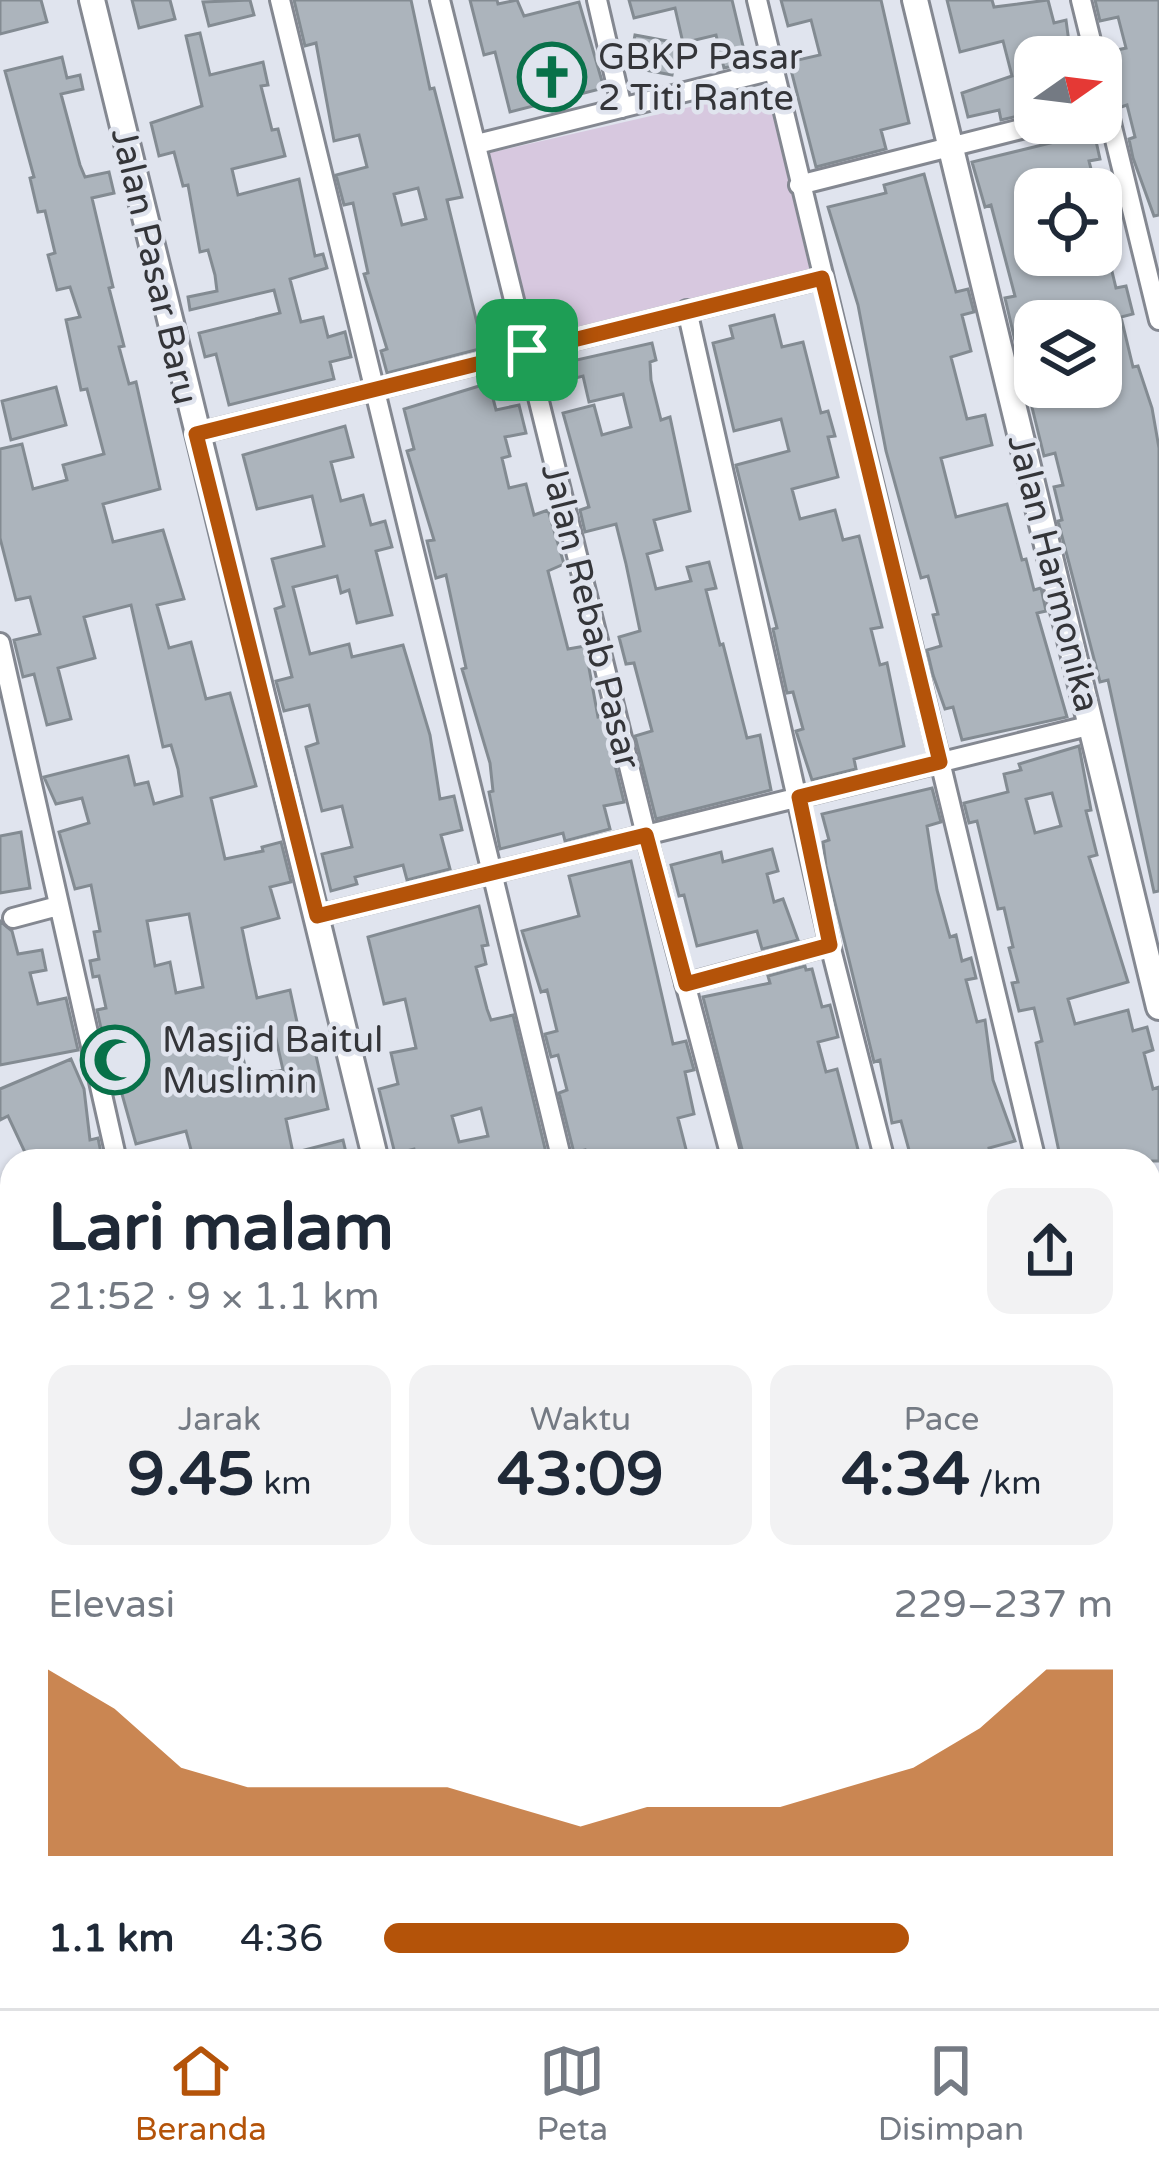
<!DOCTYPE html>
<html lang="id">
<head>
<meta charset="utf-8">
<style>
	body { margin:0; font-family:"Varela Round",sans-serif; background:#f2f2f3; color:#1f2937; height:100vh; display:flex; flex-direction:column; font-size:45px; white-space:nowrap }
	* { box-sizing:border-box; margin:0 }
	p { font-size:39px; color:#747a83 }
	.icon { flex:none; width:66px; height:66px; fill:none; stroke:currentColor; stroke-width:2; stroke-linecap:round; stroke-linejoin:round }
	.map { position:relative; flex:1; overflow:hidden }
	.details { position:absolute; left:0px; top:1149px; width:1161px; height:861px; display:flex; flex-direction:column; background:#fff; border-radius:36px 36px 0 0; box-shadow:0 3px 9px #0004 }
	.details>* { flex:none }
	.needle { width:78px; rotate:76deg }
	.controls { position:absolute; left:1014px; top:36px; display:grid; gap:24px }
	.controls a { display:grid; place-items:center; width:108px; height:108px; border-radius:24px; background:#fff; box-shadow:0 3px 9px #0004; font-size:60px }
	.pin { position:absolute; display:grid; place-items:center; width:102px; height:102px; color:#fff; margin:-51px; border-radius:24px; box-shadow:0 6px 18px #0006 }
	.round { display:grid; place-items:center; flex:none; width:126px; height:126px; border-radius:24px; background:#f2f2f3 }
	.summary { display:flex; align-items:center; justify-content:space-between; height:204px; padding:0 48px }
	h1 { font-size:66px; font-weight:800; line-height:90px }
	.stats { display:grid; grid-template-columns:repeat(3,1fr); gap:18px; height:204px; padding:12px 48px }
	.stats div { display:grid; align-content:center; border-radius:24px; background:#f2f2f3; text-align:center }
	.stats b { font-size:60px; font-weight:800 }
	.stats small { font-size:33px; font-weight:400 }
	.stats p { font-size:33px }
	.chart { height:336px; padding:24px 48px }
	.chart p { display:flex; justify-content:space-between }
	.chart svg { width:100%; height:216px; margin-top:12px; fill:#b45309; opacity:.7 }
	ul { padding:0 48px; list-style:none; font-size:39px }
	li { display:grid; grid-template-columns:192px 144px 1fr; align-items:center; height:90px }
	li i { height:30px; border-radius:15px; background:#b45309 }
	.dock { display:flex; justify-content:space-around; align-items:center; height:168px; border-top:3px solid #e0e1e3; background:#fff; font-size:33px; color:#747a83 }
	.dock a { display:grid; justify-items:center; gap:6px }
	.dock .selected { color:#b45309 }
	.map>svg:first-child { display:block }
	.green { fill:#d7c8df }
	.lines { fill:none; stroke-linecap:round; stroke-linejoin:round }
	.river { stroke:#8eb5c5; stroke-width:30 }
	.building { fill:#acb4bc; stroke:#838b92; stroke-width:3; fill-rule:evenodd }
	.lane-casing { stroke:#848891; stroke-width:15 }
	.street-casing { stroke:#848891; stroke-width:24 }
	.secondary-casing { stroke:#848891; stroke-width:30 }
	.primary-casing { stroke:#9691b5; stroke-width:33 }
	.lane { stroke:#fff; stroke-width:9 }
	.street { stroke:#fff; stroke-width:18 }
	.secondary { stroke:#fff; stroke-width:24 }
	.primary { stroke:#dfdafb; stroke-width:27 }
	.route-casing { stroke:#fff; stroke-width:24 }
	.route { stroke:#b45309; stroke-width:15 }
	.labels { text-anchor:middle; stroke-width:9; stroke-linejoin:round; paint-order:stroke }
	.poi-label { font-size:36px; fill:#343539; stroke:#e0e4ee; text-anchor:start }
	.street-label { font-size:36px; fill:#343539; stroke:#e0e4ee }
</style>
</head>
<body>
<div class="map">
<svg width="1159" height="2008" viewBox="0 0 1159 2008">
	<rect width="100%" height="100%" fill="#e0e4ee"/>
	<!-- green -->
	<path class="green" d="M768,89L810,271L533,344L489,153Z"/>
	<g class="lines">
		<!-- river -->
		<path class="river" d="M0,1677L12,1667
			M802,1998L806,2008
			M80,2008V1998
			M673,2008L681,1998"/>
	</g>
	<!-- building -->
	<path class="building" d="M0,0H41L47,22L0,34Z
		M132,0H170L175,19L139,28Z
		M250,0L254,15L209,26L203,2Z
		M294,0H411L430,89L434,88L462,197L447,200L477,323L485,321L491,346L387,373L381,351L387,349L364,274L368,273L353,203L344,205L336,175L367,167L359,135L334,141L316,43L305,46ZM418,188L426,219L402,225L394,194Z
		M470,0H497L498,4L517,0L524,16L579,2L604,88L510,112L495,52L484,55Z
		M629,0H732L747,63L724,68L716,35L683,43L675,8L634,18Z
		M781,0H881L909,123L881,130L886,149L816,167L789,62L820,55L811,20L788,26Z
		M947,0H992L994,7L1048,0L1054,23L1066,20L1071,57H1032L1035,112L1001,120L999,110L968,117L962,93L1012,76L1003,41L960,52Z
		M1095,0H1159V215L1154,216L1133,158L1129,139L1135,137L1127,105L1121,107L1108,58V52L1126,48L1118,17L1100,21Z
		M200,33L210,75L263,62L268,85L261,86L272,130L278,129L285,156L232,169L238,195L299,179L315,256L323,254L327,268L290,279L301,322L323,317L328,337L345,332L351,357L330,362L334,379L229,405L216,354L205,357L199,333L280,313L274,290L190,310L188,297L217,291L215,275L208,250L200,252L188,185L183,186L174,152L159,156L151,123L202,106L186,36Z
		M635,35L678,43L672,75L629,67Z
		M62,57L67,78L80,75L83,89L61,94L80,165L85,177L109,172L114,193L92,198L113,287L109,288L124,346L119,347L129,384L136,382L160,489L103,504L113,542L163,530L184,599L157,605L169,648L191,642L206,699L230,693L256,786L211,798L225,859L263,851L262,847L281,842L291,882L270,887L279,918L242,928L249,962L257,998L290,990L302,1045L313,1042L328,1109L286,1119L293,1153L343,1140L348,1161H274L272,1155L246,1161H194L186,1131L136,1144L120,1087L114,1088L97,1010L106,1008L99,976L93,977L90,961L99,959L94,932L100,931L91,885L75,889L59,832L89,823L82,798L56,804L44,777L128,756L135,785L148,782L154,804L182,796L178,769L171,745L163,747L131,605L84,617L95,658L58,668L71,719L47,725L34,674L23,677L14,640L40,634L30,597L16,600L0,538V449L22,444L33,489L67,480L63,465L104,454L87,389L81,390L66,320L80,317L70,287L57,290L48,255L55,253L45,211L38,212L30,178L34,177L5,71ZM189,914L203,987L176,993L170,962L155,966L147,921ZM274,1030L283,1070L247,1076L239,1038Z
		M1092,123L1100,159L1089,161L1096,189H1035V255H1108L1116,288L1126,286L1133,314L1121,317L1133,367L1138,366L1152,408L1159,448V891L1154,892L1108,680L1100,682L1058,521L1062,520L1054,487L1063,485L1055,453L1044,456L1027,387H1101V321H1035V376L1024,379L1005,298L1015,296L991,205L985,207L972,162L1067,139L1065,128Z
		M924,174L956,292L968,289L974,312L962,315L971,351L951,357L967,419L985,415L992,445L941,458L956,517L1007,504L1022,560L1026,559L1034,590L1041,588L1046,611L1037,613L1067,717L962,740L953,707L945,709L933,675L927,650L941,646L933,615L938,614L928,576L921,578L886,451L858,305L828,207L886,193L884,185Z
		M774,315L782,347L803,342L821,413L828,411L835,436L828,437L838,477L792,489L800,519L835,510L843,540L859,536L882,627L871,629L880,665L887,663L904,746L854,759L856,769L812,780L796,731L803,729L793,692L787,693L773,629L777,628L736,465L789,451L781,419L734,431L713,343L733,338L730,326Z
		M652,343L656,360L650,362L651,380L661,420L670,417L690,511L654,520L662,550L647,554L656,589L691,581L687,567L709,562L716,588L706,590L720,645L723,644L747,738L760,735L771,790L656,819L635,736L652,731L634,663L626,664L619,637L640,631L626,564L616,524L585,532L580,510L589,507L563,413L594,405L602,435L631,427L623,394L589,402L583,376L568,380L563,363Z
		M489,383L496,410L519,405L526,433L505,437L510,456L502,458L509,488L526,484L534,515L548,510L564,564L548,571L568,649L585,646L598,717L603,716L624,802L604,806L610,829L565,841L563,833L500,849L489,792L493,791L490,763L462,669L466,668L446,575L436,578L427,541L434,540L407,451L414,449L404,409Z
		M56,387L66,425L11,440L2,401Z
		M345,426L353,457L331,462L341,501L363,495L371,525L385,521L392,547L376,551L392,615L357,623L349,590L341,593L337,576L293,587L310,654L349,644L352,657L403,645L430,735L440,799L454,796L462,830L441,835L450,869L407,880L403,865L355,877L357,884L331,891L322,854L352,847L342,806L322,811L306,747L318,743L309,705L284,711L276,681L292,677L275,609L284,606L272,559L324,546L312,496L257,509L243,455Z
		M1079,746L1091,810L1086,811L1097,855L1089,857L1128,982L1068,999L1075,1024L1128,1010L1133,1031L1147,1027L1153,1050L1144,1053L1153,1089L1159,1087V1161H1061L1036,1043L1042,1041L1034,1008L1019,1011L1012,983L1018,982L1009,948L1013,947L1004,908L998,909L977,821L969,823L964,803L1008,792L1004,774L1021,770L1019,764ZM1052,793L1061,826L1035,833L1026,799Z
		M932,788L941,822L927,826L937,890L950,937L956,935L962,961L971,958L976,978L966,980L977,1022L985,1020L993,1080L1015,1141L989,1148L992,1161H912L901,1121L892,1123L880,1060L874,1062L826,866L823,842L829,840L822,814Z
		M21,832L30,888L0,893V836Z
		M772,849L778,871L767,874L774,902L783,899L798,940L762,949L757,931L697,946L684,895L679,896L671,865L721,852L723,862Z
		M631,861L673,1044L686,1041L694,1070L685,1072L694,1114L678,1118L689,1161H587L585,1150L574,1153L559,1093L567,1090L558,1055L551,1057L545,1034L557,1031L547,990L541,992L522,931L579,916L569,876Z
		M479,906L488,945L482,946L486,964L476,967L487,1009L491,1020L513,1015L548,1161H417L414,1149L395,1154L379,1089L398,1084L391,1053L416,1048L405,999L384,1004L368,937ZM481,1108L488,1136L459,1142L452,1116Z
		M0,921L12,931L18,954L42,950L46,970L30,973L38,1004L66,998L78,1050L0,1065Z
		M805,966L806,970L812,969L822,1007L830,1005L838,1037L818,1042L826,1072L837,1069L861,1161H745L703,997L770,983L768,976Z
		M71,1059L84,1089L90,1140L98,1138L102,1158L29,1161L8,1116L0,1120V1089Z"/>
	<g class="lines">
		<defs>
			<path id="lane" d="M0,1999L4,2008"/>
			<path id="street" d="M280,0L562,1161
				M440,0L646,835L732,1161
				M597,0L622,108
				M757,0L1036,1161
				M1081,0L1095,57
				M1101,82L1159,320
				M477,144L773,70
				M799,185L1045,123
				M687,310L830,945L885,1161
				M196,434L822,278
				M0,643L117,1161
				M317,916L1092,725
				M13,918L58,906
				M685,984L830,945
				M1149,1238L1159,1235
				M326,1998L329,2008
				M478,1998L481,2008
				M934,1998L937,2008
				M1014,1998L1017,2008
				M220,2008L221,1998"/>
			<path id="secondary" d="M92,0L376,1161
				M915,0L1159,1007"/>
			<path id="primary" d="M0,1500L12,1498
				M0,1520L12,1518
				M1149,1542L1159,1545
				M1149,1563L1159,1566"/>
		</defs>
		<!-- lane casing -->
		<use href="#lane" class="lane-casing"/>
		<!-- street casing -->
		<use href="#street" class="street-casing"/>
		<!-- secondary casing -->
		<use href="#secondary" class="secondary-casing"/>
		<!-- primary casing -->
		<use href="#primary" class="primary-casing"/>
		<!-- lane -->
		<use href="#lane" class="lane"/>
		<!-- street -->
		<use href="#street" class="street"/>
		<!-- secondary -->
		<use href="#secondary" class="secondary"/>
		<!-- primary -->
		<use href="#primary" class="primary"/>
	</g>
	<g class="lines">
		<defs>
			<path id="route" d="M822,278L940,762L799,797L830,945L686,984L646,835L317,916L196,434Z"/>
		</defs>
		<!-- route casing -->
		<use href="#route" class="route-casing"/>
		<!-- route -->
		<use href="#route" class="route"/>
	</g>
	<!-- icons -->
	<defs>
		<symbol id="church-ring" viewBox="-11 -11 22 22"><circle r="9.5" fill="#e0e4ee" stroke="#087149" stroke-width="1.5"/><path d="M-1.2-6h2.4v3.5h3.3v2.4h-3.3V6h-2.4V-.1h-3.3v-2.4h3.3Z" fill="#087149"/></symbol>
		<symbol id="mosque-ring" viewBox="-11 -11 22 22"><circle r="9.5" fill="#e0e4ee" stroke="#087149" stroke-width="1.5"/><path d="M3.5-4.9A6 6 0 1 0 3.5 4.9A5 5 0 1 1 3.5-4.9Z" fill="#087149"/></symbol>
	</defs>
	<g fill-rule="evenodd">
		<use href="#church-ring" x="514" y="39" width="76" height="76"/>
		<use href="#mosque-ring" x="77" y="1022" width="76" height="76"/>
	</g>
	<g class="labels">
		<!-- poi labels -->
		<g class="poi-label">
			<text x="598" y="69">GBKP Pasar<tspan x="598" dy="41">2 Titi Rante</tspan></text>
			<text x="162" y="1052">Masjid Baitul<tspan x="162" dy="41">Muslimin</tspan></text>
		</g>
		<!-- street labels -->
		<g class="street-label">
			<text transform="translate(156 266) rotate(77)" y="13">Jalan Pasar Baru</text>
			<text transform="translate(1055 573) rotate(76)" y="13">Jalan Harmonika</text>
			<text transform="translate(592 616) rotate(76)" y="13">Jalan Rebab Pasar</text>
		</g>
	</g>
</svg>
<div class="controls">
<a><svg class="needle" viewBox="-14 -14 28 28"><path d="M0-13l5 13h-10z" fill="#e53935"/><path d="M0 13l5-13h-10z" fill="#747a83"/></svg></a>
<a><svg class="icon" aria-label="locate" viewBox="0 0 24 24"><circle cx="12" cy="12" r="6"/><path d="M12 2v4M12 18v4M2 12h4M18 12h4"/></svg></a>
<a><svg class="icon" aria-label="layers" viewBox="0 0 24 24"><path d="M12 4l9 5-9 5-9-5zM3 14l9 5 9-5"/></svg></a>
</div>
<div class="pin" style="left:527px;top:350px;background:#1e9e55"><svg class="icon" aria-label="arrive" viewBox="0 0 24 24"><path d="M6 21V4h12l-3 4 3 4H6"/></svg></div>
<section class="details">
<div class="summary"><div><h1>Lari malam</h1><p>21:52 · 9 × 1.1 km</p></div><a class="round"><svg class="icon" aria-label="share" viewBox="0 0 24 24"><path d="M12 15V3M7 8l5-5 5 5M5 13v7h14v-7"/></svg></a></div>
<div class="stats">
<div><p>Jarak</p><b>9.45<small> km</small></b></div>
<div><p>Waktu</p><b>43:09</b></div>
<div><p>Pace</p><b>4:34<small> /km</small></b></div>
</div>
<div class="chart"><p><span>Elevasi</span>229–237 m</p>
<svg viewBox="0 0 160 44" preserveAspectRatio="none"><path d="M0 44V6L10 14L20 26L30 30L40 30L50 30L60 30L70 34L80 38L90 34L100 34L110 34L120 30L130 26L140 18L150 6L160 6V44z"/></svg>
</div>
<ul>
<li><b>1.1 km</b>4:36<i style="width:72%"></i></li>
</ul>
</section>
</div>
<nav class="dock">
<a class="selected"><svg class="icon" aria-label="home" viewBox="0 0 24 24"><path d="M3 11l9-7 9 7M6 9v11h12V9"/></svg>Beranda</a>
<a><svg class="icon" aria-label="map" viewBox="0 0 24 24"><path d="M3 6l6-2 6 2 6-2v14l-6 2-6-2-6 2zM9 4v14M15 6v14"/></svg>Peta</a>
<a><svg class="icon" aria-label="saved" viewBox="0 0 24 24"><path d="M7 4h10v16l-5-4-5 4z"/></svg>Disimpan</a>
</nav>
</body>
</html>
